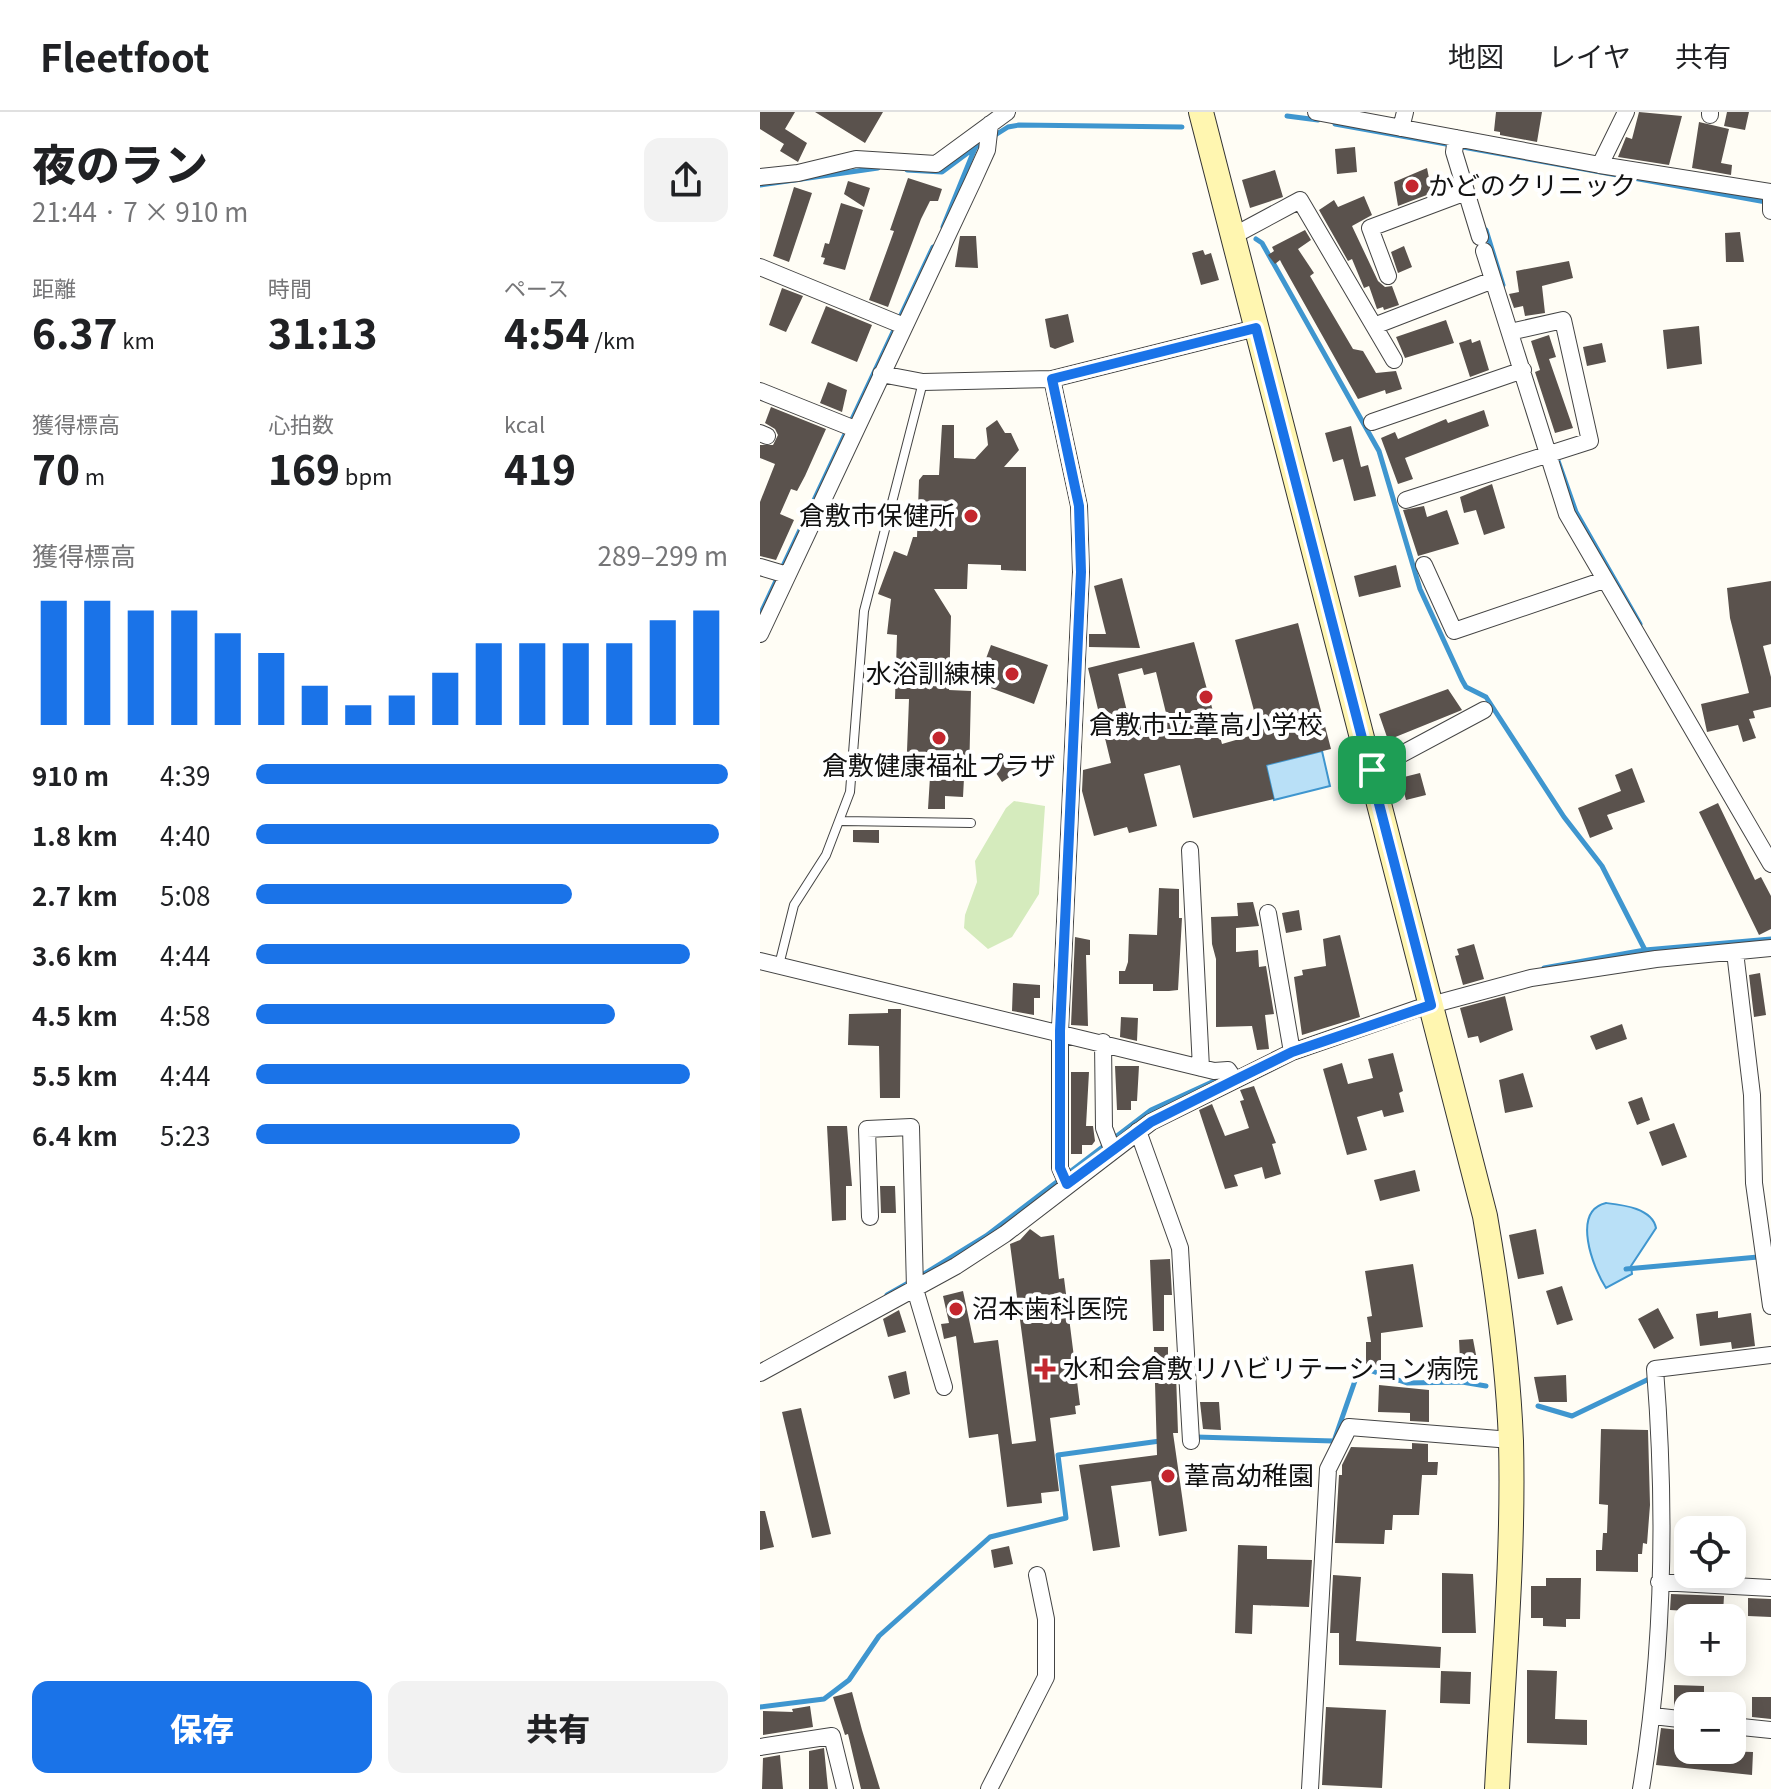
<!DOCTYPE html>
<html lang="ja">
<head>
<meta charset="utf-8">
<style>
	body { margin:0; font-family:Georgia,"Noto Sans JP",serif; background:#f2f2f2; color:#202124; height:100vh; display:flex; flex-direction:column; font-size:30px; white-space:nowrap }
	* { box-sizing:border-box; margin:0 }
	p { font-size:26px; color:#757577 }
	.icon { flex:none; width:44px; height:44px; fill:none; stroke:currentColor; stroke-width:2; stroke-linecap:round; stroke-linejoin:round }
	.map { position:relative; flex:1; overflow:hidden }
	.side { display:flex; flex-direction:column; background:#fff; width:760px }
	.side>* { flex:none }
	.fabs { position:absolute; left:914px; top:1404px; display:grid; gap:16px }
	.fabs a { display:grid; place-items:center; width:72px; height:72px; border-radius:16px; background:#fff; box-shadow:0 4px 20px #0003; font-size:40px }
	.pin { position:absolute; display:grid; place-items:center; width:68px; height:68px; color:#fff; margin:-34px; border-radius:16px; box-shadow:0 4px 12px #0006 }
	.round { display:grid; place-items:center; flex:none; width:84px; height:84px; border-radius:16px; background:#f2f2f2 }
	.summary { display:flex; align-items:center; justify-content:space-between; height:136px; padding:0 32px }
	h1 { font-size:44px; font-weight:800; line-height:60px }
	.metrics { display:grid; grid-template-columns:repeat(3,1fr); gap:12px; height:136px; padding:8px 32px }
	.metrics div { display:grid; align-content:center }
	.metrics b { font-size:40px; font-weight:800 }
	.metrics small { font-size:22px; font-weight:400 }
	.metrics p { font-size:22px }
	.chart { height:224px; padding:16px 32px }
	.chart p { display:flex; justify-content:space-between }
	.chart svg { width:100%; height:144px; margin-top:8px; stroke:#1a73e8; stroke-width:6 }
	.primary-button { display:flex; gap:16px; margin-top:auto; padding:16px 32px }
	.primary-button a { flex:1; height:92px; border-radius:16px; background:#1a73e8; color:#fff; font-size:32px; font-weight:800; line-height:92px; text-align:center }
	.primary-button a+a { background:#f2f2f2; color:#202124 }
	ul { padding:0 32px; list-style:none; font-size:26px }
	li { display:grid; grid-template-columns:128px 96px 1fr; align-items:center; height:60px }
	li i { height:20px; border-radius:10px; background:#1a73e8 }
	header { display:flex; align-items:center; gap:48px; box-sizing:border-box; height:112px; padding:0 40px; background:#fff; border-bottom:2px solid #e0e0e0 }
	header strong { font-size:38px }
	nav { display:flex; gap:44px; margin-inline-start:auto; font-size:28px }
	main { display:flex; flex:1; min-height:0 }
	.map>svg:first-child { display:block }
	.green { fill:#d5ebbd }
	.water { fill:#b9e0f7; stroke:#3f96cf; stroke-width:2 }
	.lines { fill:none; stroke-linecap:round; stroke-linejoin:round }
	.stream { stroke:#3f96cf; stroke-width:5 }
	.building { fill:#5a524d; fill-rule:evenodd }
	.lane-casing { stroke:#444; stroke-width:10 }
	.street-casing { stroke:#444; stroke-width:18 }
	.secondary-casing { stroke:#333; stroke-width:26 }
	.lane { stroke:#fff; stroke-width:8 }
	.street { stroke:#fff; stroke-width:16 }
	.secondary { stroke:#fff6b0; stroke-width:24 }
	.route-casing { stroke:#fff; stroke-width:16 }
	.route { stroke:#1a73e8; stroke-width:10 }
	.poi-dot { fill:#c4262e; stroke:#fff; stroke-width:3 }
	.labels { text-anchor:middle; stroke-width:8; stroke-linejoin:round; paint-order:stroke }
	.poi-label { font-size:26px; fill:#111; stroke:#fff; text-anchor:start }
</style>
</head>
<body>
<header>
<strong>Fleetfoot</strong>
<nav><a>地図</a><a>レイヤ</a><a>共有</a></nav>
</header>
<main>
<section class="side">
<div class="summary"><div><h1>夜のラン</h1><p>21:44 · 7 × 910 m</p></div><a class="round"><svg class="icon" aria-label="share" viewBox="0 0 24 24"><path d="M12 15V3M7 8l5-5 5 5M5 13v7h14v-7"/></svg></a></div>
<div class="metrics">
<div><p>距離</p><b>6.37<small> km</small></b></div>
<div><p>時間</p><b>31:13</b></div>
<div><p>ペース</p><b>4:54<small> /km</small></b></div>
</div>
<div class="metrics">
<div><p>獲得標高</p><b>70<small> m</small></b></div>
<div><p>心拍数</p><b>169<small> bpm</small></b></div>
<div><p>kcal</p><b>419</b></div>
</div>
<div class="chart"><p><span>獲得標高</span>289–299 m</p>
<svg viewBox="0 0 160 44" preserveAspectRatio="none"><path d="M5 44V6M15 44V6M25 44V9M35 44V9M45 44V16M55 44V22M65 44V32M75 44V38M85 44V35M95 44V28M105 44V19M115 44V19M125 44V19M135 44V19M145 44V12M155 44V9"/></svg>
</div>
<ul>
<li><b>910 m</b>4:39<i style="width:100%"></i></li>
<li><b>1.8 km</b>4:40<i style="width:98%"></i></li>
<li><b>2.7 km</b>5:08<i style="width:67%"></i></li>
<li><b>3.6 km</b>4:44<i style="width:92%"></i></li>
<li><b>4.5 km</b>4:58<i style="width:76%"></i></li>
<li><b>5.5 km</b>4:44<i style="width:92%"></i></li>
<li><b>6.4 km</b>5:23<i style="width:56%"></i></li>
</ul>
<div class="primary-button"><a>保存</a><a>共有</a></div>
</section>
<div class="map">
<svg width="1011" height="1677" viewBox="0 0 1011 1677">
	<rect width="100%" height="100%" fill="#fffdf5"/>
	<!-- green -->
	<path class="green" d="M254,689L285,694L279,782L252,825L228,837L204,816L205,803L217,770L215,749L246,696Z"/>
	<!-- water -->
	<path class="water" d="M562,639L570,674L514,688L506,653Z
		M846,1091C863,1093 892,1096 896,1116L871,1154L872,1162L846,1176C833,1156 811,1099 846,1091Z"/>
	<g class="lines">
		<!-- stream -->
		<path class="stream" d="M527,4L558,8
			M575,12L1006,90
			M232,25L248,15L259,13L422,15
			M147,58L182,60L217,34
			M0,73L118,56
			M183,115L215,36
			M726,118L743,173
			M496,127L502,131L619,339L660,477L702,568L706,575L726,585L804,705L842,754L885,838
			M796,343L816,400L880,512
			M0,503L173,135
			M784,856L885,838L1011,827
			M866,1157L998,1145
			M159,1165L226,1124L391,998L463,965
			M127,1183L150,1170
			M778,1294L812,1304L891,1266
			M436,1325L574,1329L597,1263L606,1257L647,1271L702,1270L726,1274
			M0,1595L64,1587L89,1568L119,1524L230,1425L306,1406L298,1343L400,1329"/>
	</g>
	<!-- building -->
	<path class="building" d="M0,0H35L25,17L47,31L38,50L20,39L24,32L0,17Z
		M55,0H123L105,31Z
		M736,0H782L777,30L740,23V20L734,19Z
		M879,0L922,4L909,53L858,45L866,25L872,27Z
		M967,0H989L985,18L964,14Z
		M939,10L969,17L961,51L972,53L971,63L932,56Z
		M595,35L597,60L577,62L575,37Z
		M667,56L672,81L638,94L634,70Z
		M515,58L523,85L490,96L482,68Z
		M148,66L182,77L178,89H170L161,107L128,195L109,188L134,119L130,118Z
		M88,69L110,76L104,95L84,82Z
		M34,75L52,81L29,150L13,144Z
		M604,84L612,103L592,114L618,169L625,175L632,174L639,193L624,198L623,195L617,197L609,174L604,176L592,147L588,149L559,98L574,88L578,95Z
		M81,91L103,98L85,158L63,152L65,146L61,145L65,131L69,132Z
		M545,118L551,128L538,137L554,161L550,164L593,237L603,239L616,261L636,259L642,277L626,282L625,278L598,287L522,152L520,148L515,152L508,143L514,139L512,135Z
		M980,120L984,150H966L965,121Z
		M200,124H216L218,156L195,155Z
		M644,134L652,155L638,161L631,140Z
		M443,138L445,143L451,141L459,168L441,173L432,141Z
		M809,149L813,166L782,174L785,201L765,204L763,194L754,196L749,182L759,180L756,159Z
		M22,176L43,184L26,220L9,213Z
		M66,194L112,213L97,250L51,231Z
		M308,202L314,230L295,237L290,235L285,207Z
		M686,208L694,231L645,246L636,225Z
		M939,214L942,252L907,257L903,218Z
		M789,223L796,245L789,247L813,316L795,321L775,260L780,258L771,229Z
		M711,227L712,231L720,228L729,258L710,265L699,231Z
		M842,231L846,250L827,254L823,235Z
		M68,270L87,278L82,300L60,291Z
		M11,295L66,317L45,364L37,379L31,377L20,402L34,408L16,448L0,444V390L15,352L0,346V333H13L18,323L15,317L5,311Z
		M724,298L729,314L645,346L653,367L638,372L621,326L635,320L638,327L686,307L688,311Z
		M237,308L245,321H251L259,338L244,355H266V459L241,458V453L208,452L207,477H174L191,504L189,578L211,579L209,666H204L203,685L185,684V697H168L170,665H146L149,587H135L137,523L127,522L131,487L118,482L134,439L147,444L153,425H157L159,368L163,363H179L182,313H194V346L215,347L228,333L226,316Z
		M591,314L601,355L608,353L616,384L594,389L583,347L573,350L565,321Z
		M732,372L745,416L724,423L716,398L704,401L700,385Z
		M664,394L667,405L687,398L699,432L658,444L643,398Z
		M636,453L641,475L599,485L594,464Z
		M362,466L380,536L329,535V522H346L334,474Z
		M1011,469V532L1003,534L1011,565V595L993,599L995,606L989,607L996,626L983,630L978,613L947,620L941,592L989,581L970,506L967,476Z
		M538,511L571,637L506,653L514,687L433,706L420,653L384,662L397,714L369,721L367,715L334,724L322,679L323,658L351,651L328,556L434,530L462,632L500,621L475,528ZM382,556L384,563L396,560L406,601L370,612L358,562Z
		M231,533L288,553L274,592L217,571Z
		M688,577L702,598L628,628L619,602Z
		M254,640L265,655L242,670L232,655Z
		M872,656L885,690L847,703L853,717L830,726L818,696L861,679L855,663Z
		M660,661L666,683L646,688L640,666Z
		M958,691L995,768L1001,765L1011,784V817L999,823L939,700Z
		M93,718H119V731L93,730Z
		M399,776L419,777V806H422L418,878L409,879H393V872H359V859H365L368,850L369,822L397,823Z
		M493,790L499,814L476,816V840L498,838L499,855L506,854L514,902L505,903L509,937L497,938L492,914L456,915V847L452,832L451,805L478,804L477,791Z
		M539,798L542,818L526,821L522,801Z
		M580,823L600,905L542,923L534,865L543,863L542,858L566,854L563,827Z
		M315,825L330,828V843H326L328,914L311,913Z
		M714,832L724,867L703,873L695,844L699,843L697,837Z
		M1000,861L1006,903L994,905L989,863Z
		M253,871L280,873V886H274V903L252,899Z
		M745,884L753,918L720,931L718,924L708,926L700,896Z
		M128,897H141L140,986H120L119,934L88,933L89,902L128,901Z
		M361,905L378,906L377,929L360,925Z
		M862,912L867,927L836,938L830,924Z
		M633,941L643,979L639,981L644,1000L624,1005L622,998L597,1005L607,1038L587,1043L563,957L582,951L588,972L613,966L608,947Z
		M355,954H379L377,989H371V998H357Z
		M311,960H329L326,1014H333L335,1029L332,1033H322V1042H311Z
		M763,961L773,995L745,1001L739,968Z
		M494,974L516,1031L512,1032L521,1062L505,1067L502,1055L474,1063L478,1074L465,1077L439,998L452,992L465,1024L489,1016L480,989L484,988L480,978Z
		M882,985L890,1008L877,1013L868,990Z
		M914,1011L927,1045L902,1054L889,1020Z
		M67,1014H87L92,1074H86V1108L72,1109Z
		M655,1058L660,1079L620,1089L614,1068Z
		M120,1074H135L136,1101H121Z
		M270,1117L281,1125L294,1123L299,1167L304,1166L320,1293L315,1294L316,1302L290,1306L299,1379L281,1381L282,1391L247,1395L238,1322L209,1326L196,1224L184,1227L181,1212L189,1211L183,1184L203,1179L214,1231L238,1228L252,1332L276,1329L250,1132L260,1128Z
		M776,1117L784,1162L758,1167L749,1123Z
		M410,1147L412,1183H404V1219H393L390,1148Z
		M653,1152L663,1215L621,1221V1253L606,1254V1230H611L607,1205L612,1204L605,1159Z
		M802,1174L813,1208L797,1213L786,1179Z
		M898,1196L914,1226L894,1237L878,1207Z
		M139,1198L146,1220L128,1225L123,1207Z
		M958,1199V1206L991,1201L995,1234L972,1237L971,1230L940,1234L936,1202Z
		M713,1227L720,1264L701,1267L699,1228Z
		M394,1235H408V1261L416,1262L418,1321H413L427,1419L399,1424L391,1369L351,1374L360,1435L333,1439L319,1353L397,1343Z
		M146,1259L150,1282L134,1287L128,1264Z
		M806,1263L807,1290H779L774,1265Z
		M619,1273L669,1278V1310L650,1309V1301L618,1300Z
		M440,1290H459L461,1318L443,1317Z
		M41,1296L71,1422L52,1426L22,1300Z
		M841,1317L888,1318L890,1393L887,1432L883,1431L882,1442H878V1460L836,1459V1438H842L843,1421H847L848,1393L839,1392Z
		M652,1331L668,1332V1350H678L677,1363H662L659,1403H633L632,1418H625L624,1432L575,1431L579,1363H582V1353L591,1335L652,1337Z
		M0,1399H5L14,1435L0,1438Z
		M478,1433L507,1434V1447L552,1448L549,1495L493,1493L492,1522L475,1521Z
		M249,1434L253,1452L234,1456L231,1438Z
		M682,1461L713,1462L716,1521H682Z
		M573,1463L601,1465L596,1529L681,1535L680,1556L579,1553V1521H570Z
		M786,1466H821L820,1507H806V1515L783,1514V1506H771V1474H786Z
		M911,1482L964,1484L963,1501L910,1498Z
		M988,1486L1011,1487V1505L988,1504Z
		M767,1558L797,1559L795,1607L827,1608V1633L767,1631Z
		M681,1559L711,1560L710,1592L680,1591Z
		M914,1573L944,1574V1582L972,1583V1594L914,1595Z
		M92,1580L102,1618L120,1677H101L88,1622L85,1623L73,1585Z
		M992,1585H1011V1607L992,1605Z
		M50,1594L53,1615L3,1623V1599L33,1600L32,1597Z
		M566,1595L626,1598L622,1676L562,1673Z
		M901,1616L928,1619V1638L993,1640L992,1663L896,1653Z
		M64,1636L68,1677H49V1639Z
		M20,1643L23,1677H2L3,1646Z"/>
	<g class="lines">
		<defs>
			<path id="lane" d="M82,709L211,711
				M19,853L34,793L66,743L90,680L104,499L163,270"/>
			<path id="street" d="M556,0L840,53L1011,80
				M950,3V0
				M641,16L645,0
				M696,26L694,40L720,125
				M840,53L866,0
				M0,65L38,61L96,47L176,52L247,0
				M1011,87V99
				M473,124L540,88L634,248
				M724,139L807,402L1011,752
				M0,155L144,214
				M628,164L610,116L706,80
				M614,214L733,168
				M121,262L163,270L292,267L496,216
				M292,267L319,394L321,460L300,919V1056L307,1072
				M0,279L95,317
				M612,310L763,258
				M0,321L7,324
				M646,388L830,329L803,208L750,220
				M664,453L694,519L844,468
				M0,455L27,463
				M0,522L213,69L227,38L230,12
				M612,658L724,598
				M430,738L441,956
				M508,801L532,940
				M975,840L992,983L994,1071L1011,1194
				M0,849L454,959L468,958L475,968
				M343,930L344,1016L352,1037
				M378,1019L420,1136L431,1329
				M110,1105L107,1017L151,1015L155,1177L184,1275
				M0,1261L196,1154L245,1122L391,1010L532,940L656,897L771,866L896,847L1011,836
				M899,1470L1011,1476
				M893,1604L928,1608
				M972,1614L1011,1618
				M0,1635L72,1624L85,1677
				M229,1677L286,1565V1507L277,1463
				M550,1677L568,1357L589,1315L751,1328
				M881,1677C904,1539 906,1396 895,1257L1011,1243"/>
			<path id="secondary" d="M441,0L725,1104C738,1179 748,1253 751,1329C754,1445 743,1561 737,1677"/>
		</defs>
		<!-- lane casing -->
		<use href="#lane" class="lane-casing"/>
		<!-- street casing -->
		<use href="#street" class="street-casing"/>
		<!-- secondary casing -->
		<use href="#secondary" class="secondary-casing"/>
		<!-- lane -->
		<use href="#lane" class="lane"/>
		<!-- street -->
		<use href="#street" class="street"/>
		<!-- secondary -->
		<use href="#secondary" class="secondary"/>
	</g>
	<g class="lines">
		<defs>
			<path id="route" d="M496,216L671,893L532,940L475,968L391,1010L307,1072L300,1056V919L321,460L319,394L292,267Z"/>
		</defs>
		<!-- route casing -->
		<use href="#route" class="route-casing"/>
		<!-- route -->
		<use href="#route" class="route"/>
	</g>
	<!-- markers -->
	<g class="poi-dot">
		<circle cx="652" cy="74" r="8"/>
		<circle cx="211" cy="404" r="8"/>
		<circle cx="252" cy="562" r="8"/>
		<circle cx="446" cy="585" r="8"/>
		<circle cx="179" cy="626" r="8"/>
		<circle cx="196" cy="1197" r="8"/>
		<path d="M281 1245h8v8h8v8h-8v8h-8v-8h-8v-8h8z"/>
		<circle cx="408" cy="1364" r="8"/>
	</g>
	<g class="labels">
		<!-- poi labels -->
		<g class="poi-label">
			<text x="668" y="83">かどのクリニック</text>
			<text x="195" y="413" text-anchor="end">倉敷市保健所</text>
			<text x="236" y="571" text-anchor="end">水浴訓練棟</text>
			<text x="446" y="622" text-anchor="middle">倉敷市立葦高小学校</text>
			<text x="179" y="663" text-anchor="middle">倉敷健康福祉プラザ</text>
			<text x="212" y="1206">沼本歯科医院</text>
			<text x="303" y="1266">水和会倉敷リハビリテーション病院</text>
			<text x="424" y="1373">葦高幼稚園</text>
		</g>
	</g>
</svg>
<div class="fabs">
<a><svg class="icon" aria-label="locate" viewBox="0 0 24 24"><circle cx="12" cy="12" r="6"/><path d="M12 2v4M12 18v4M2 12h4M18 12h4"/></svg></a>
<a>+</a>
<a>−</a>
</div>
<div class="pin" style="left:612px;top:658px;background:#1e9e55"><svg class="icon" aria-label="arrive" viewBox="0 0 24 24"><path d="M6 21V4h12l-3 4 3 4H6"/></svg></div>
</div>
</main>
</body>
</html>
